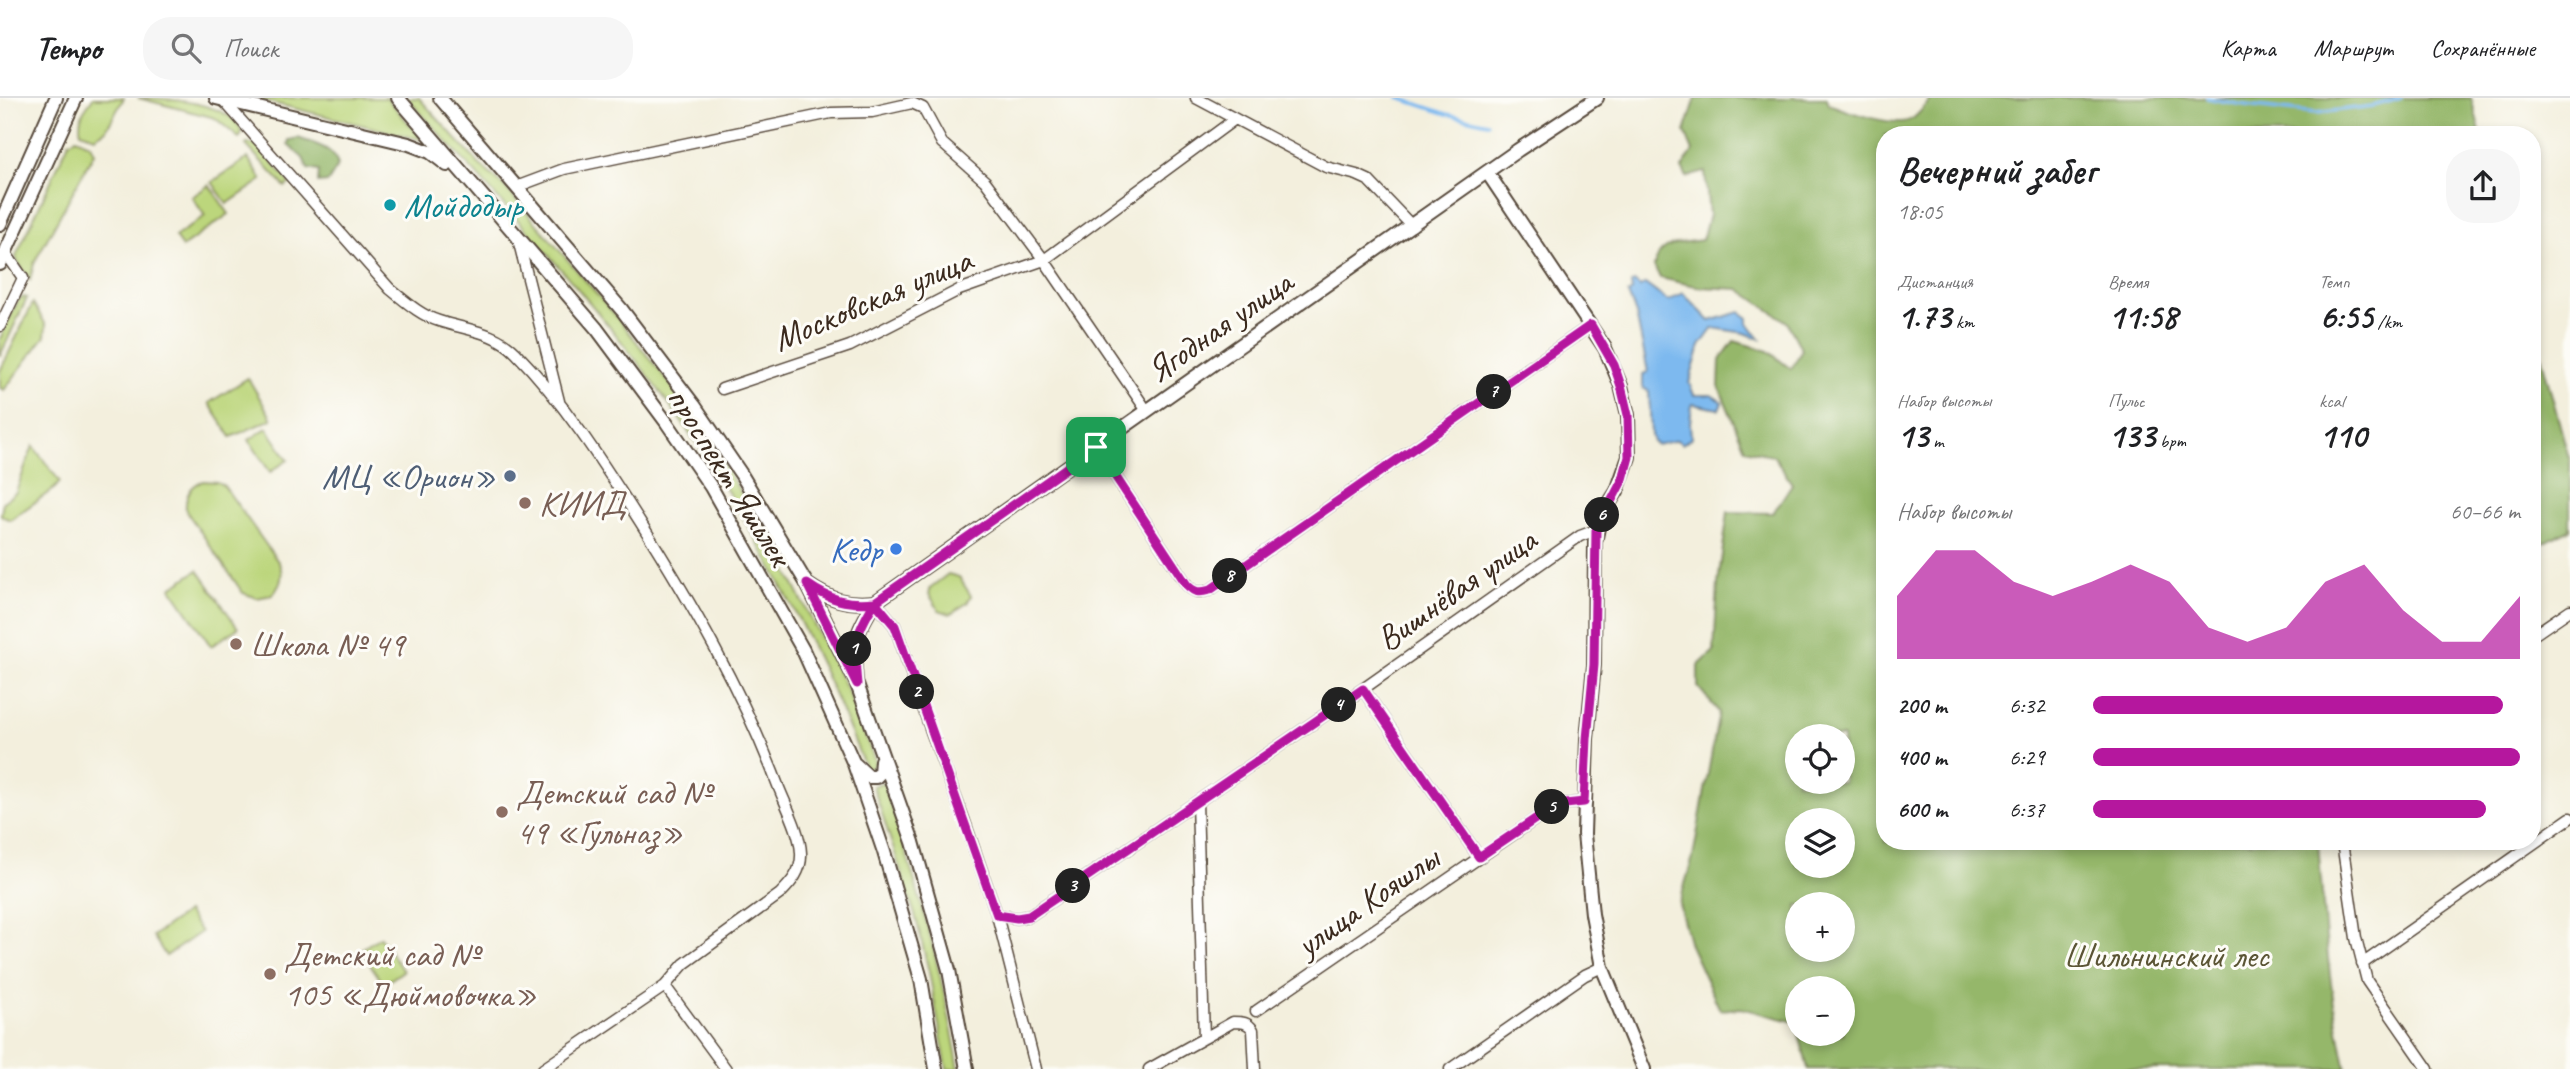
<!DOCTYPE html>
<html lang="ru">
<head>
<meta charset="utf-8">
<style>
	body { margin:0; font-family:Caveat,sans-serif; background:#f6f6f6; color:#202124; height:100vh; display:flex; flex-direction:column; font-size:26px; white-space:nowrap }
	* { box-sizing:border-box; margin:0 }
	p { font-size:23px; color:#757577 }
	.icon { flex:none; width:38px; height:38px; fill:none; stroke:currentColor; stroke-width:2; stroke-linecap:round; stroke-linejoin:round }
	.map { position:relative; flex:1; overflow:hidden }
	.details { position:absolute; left:1876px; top:28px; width:665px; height:724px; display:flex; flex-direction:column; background:#fff; border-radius:28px; box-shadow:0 4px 10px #0003 }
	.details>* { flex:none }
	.tools { position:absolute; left:1785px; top:626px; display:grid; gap:14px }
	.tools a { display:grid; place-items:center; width:70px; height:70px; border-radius:50%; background:#fff; box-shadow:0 4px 10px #0003; font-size:35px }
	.pin { position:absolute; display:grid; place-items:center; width:60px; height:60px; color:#fff; margin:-30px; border-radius:14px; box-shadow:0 4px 10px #0006 }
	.km { position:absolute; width:35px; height:35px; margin:-18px; border-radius:50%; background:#222; color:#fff; font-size:19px; line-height:35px; text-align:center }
	.round { display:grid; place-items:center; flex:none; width:74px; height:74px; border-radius:28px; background:#f6f6f6 }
	.headline { display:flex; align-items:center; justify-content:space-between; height:119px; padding:0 21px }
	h1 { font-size:38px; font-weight:600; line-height:52px }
	.figures { display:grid; grid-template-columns:repeat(3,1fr); gap:10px; height:119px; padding:7px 21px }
	.figures div { display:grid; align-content:center }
	.figures b { font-size:35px; font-weight:600 }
	.figures small { font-size:19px; font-weight:400 }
	.figures p { font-size:19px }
	.chart { height:196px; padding:14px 21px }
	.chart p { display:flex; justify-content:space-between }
	.chart svg { width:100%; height:126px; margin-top:7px; fill:#b5179e; opacity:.7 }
	ul { padding:0 21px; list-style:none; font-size:23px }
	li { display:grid; grid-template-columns:112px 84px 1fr; align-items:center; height:52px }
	li i { height:18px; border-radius:9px; background:#b5179e }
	header { display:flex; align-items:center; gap:42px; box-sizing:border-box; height:98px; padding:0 35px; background:#fff; border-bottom:2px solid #e0e0e0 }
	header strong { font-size:33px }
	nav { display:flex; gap:38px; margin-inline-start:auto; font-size:24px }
	.search { width:490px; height:63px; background:#f6f6f6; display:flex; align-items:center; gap:18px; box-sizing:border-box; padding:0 24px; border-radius:28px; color:#757577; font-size:26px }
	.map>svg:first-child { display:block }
	.green { fill:#bcd67b; stroke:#7c804c; stroke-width:2 }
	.forest { fill:#95b76b; stroke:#687044; stroke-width:2; fill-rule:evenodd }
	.water { fill:#7db9ef; stroke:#5c7286; stroke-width:2 }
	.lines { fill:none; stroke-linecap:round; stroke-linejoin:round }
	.stream { stroke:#7db9ef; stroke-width:3.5 }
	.minor-casing { stroke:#57483b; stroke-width:13 }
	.tertiary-casing { stroke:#57483b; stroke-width:16 }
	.secondary-casing { stroke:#57483b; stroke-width:16 }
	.minor { stroke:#fff; stroke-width:10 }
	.tertiary { stroke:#fff; stroke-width:12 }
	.secondary { stroke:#fff; stroke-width:12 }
	.route-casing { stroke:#fff; stroke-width:14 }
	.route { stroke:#b5179e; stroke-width:9 }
	.culture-dot { fill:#0f9aa8; stroke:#fdfcf7; stroke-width:2.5 }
	.service-dot { fill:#5c6f8a; stroke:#fdfcf7; stroke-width:2.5 }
	.education-dot { fill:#8d6e63; stroke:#fdfcf7; stroke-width:2.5 }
	.shop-dot { fill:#3f7fe0; stroke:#fdfcf7; stroke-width:2.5 }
	.labels { text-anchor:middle; stroke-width:6; stroke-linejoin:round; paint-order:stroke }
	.culture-label { font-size:35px; fill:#0d838f; stroke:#fdfcf7; text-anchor:start }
	.street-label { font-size:35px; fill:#3b2a1e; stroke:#fdfcf7 }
	.service-label { font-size:35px; fill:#4e5e75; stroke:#fdfcf7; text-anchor:end }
	.education-label { font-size:35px; fill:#785e54; stroke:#fdfcf7; text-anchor:start }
	.shop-label { font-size:35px; fill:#366cbe; stroke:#fdfcf7; text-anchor:end }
	.park-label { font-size:35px; fill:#5b5535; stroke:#fdfcf7 }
</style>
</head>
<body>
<header>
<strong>Tempo</strong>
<div class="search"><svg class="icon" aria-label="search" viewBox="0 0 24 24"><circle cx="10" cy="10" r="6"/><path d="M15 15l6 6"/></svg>Поиск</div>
<nav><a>Карта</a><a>Маршрут</a><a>Сохранённые</a></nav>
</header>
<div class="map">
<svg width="2570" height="971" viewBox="0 0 2570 971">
	<rect width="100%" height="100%" fill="#fdfcf7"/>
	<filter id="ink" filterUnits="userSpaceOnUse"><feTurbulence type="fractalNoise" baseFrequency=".0143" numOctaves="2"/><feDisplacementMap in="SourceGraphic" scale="14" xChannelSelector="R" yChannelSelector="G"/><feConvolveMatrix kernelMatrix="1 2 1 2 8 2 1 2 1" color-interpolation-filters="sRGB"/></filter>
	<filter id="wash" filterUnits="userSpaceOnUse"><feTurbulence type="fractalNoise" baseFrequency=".00686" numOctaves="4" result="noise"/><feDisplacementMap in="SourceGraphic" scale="28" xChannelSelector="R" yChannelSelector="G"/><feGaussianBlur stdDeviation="1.57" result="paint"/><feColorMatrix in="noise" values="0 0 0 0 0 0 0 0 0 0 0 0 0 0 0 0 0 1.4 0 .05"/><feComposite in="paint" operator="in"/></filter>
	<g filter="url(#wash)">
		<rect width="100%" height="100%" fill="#f3efdd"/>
		<!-- green -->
		<path class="green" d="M93,0H124L106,32L95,39L81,34C77,20 85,10 93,0Z
			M138,0C164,0 236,4 242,36L239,40L215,20Z
			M252,0H387L423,42Z
			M407,0H419L479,66L505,89L615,217L679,297L726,370L786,471L847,592L875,663L874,668L869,671L865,669C814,541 750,418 669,306C591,198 497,100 407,0Z
			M76,40L90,46L94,55L34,165L30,182L17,163L16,158L69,44Z
			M248,45L258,48L290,85L285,89L246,47Z
			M248,60L262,82L227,106L212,84Z
			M209,87L229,116L182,149L175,139L205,118L192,99Z
			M24,199L27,200L0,258V241L19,201Z
			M33,205L46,227L45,238L4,292L0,290V273Z
			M248,280L272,321L231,339L209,305Z
			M267,330L288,362L270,374L249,342Z
			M33,348L60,384L55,390L10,422L1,417L3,404L16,394Z
			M203,383L217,384L224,388L279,465C284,477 281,488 272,497L257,500L243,495L186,413C185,400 189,388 203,383Z
			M198,472L238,530L211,548L171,490Z
			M948,476L959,479L971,498L967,505L950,516L939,512L929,496L931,489Z
			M883,684C916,780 942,871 959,971H947L929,874L916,820L873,688Z
			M187,814L201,834L166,858L153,838Z
			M380,839L403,873L384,886L360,852Z"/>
		<!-- forest -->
		<path class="forest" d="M1696,0H1827L1829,6C1846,13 1896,31 1912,21C1918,17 1923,10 1928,5L1929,0H2471L2481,37H1885V744H2318C2324,820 2329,897 2346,971H1808L1799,936H1843V891H1797V931L1795,924L1741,910L1720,912L1690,847L1679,806L1693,759L1719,614L1698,589V568L1714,553L1718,485L1728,414L1773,415L1792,386L1774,358L1745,351L1719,289L1720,262L1734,243L1768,253L1791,271L1802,252L1787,224L1739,191L1700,189L1660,180L1654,168C1660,142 1680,146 1702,142L1709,117L1705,74L1687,79L1682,70L1693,53L1685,34ZM1797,639H1843V684H1797ZM1797,723H1843V768H1797ZM1797,807H1843V852H1797Z
			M298,40C314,46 335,49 338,68L328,84L318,85L319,73L308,71L303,60L288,47L289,42Z
			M2532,225L2570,364V431L2532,451Z"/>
		<!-- water -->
		<path class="water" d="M1634,184L1640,189L1645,186L1668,203L1683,195L1710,223L1740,214L1748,220V225L1760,241L1745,235L1713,230L1700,248L1689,285L1694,297H1711L1722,304L1719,311L1692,306L1690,325L1691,340L1682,346L1677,342L1657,347L1653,344L1651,337L1649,293L1643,290V276L1648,274L1636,216L1628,196L1632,193L1631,186Z"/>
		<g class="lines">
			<!-- stream -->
			<path class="stream" d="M1399,0L1447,16L1488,25
				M2207,0L2238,6L2316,15L2373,8L2401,0"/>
		</g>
	</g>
	<g filter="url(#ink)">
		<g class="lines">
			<defs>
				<path id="minor" d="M1196,0L1326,69L1357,77L1368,82L1412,128
					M223,2L390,191C405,203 420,217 439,223C466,232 495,233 516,255C564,304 602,364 639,422C693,507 743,595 779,690C787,710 800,734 801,755C802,773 791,785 780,796L684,866L665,888L543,971
					M912,5L923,10L942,45L985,83L1044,162L1147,313
					M516,89L564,71L831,15L872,14L912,5
					M518,141L559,303
					M0,228L23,180L5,154
					M722,291L850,248L959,192L1044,162L1235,21
					M1096,349L1187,487C1195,495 1199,495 1210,492L1591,227
					M875,504L895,528L931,633L965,724L997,817L1036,971
					M2532,538L2570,512
					M1363,591L1479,759
					M1197,704L1204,940
					M2342,744L2356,840L2367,883L2428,971
					M997,817L1017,820L1029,818L1363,591L1580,438L1596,432
					M2362,866L2570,720
					M665,888L726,971
					M1256,913L1556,707L1584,704
					M1149,971L1233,924C1242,924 1248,924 1253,932L1255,971
					M1450,971L1585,877L1602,869"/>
				<path id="tertiary" d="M1487,74L1605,250L1621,288L1628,317L1629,359L1617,393L1600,420L1595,444L1594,567L1587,641L1584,736L1592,816L1602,869L1644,971
					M807,486C830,502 847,507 875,504
					M856,583C852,545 855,536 875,504L1518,52L1597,0"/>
				<path id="secondary" d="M216,0L409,46L430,54L447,67
					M398,0L597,231L667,325L711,389L803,552L854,666L884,754L921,881L936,971
					M440,0L622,212L694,307L741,376L807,486L857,586L913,744L949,872L967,971
					M0,126L56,0
					M0,166L76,0
					M855,666L869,679H876L880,675L881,662"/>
			</defs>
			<!-- minor casing -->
			<use href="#minor" class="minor-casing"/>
			<!-- tertiary casing -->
			<use href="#tertiary" class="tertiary-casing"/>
			<!-- secondary casing -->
			<use href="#secondary" class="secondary-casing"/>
			<!-- minor -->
			<use href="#minor" class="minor"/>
			<!-- tertiary -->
			<use href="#tertiary" class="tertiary"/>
			<!-- secondary -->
			<use href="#secondary" class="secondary"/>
		</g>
	</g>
	<g class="lines" filter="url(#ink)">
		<defs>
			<path id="route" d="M1096,349L875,504C854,538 853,547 857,586L807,486C830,502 847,507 875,504L895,528L997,817L1017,820L1029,818L1363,591L1479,759L1556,707L1584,704L1587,641L1594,567L1596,432L1623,381L1629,359L1628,317L1621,288L1614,267L1591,227L1210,492C1199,495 1195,495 1187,487L1096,349"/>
		</defs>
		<!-- route casing -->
		<use href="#route" class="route-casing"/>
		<!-- route -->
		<use href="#route" class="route"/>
	</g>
	<!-- markers -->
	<circle class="culture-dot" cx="390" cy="107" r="7"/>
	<circle class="service-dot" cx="510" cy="378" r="7"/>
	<g class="education-dot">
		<circle cx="525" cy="405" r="7"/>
		<circle cx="236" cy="546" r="7"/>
		<circle cx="502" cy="714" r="7"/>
		<circle cx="270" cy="876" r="7"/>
	</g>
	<circle class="shop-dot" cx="896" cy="451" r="7"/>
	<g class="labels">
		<!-- culture labels -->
		<g class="culture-label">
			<text x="404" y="119">Мойдодыр</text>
		</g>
		<!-- street labels -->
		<g class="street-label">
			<text transform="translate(872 201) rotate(-23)" y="12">Московская улица</text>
			<text transform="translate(1219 228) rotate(-35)" y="12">Ягодная улица</text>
			<text transform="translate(730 378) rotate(58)" y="12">проспект Яшьлек</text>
			<text transform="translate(1456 491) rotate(-35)" y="12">Вишнёвая улица</text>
			<text transform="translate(1367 803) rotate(-35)" y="12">улица Кояшлы</text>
		</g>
		<!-- service labels -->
		<g class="service-label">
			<text x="496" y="390">МЦ «Орион»</text>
		</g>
		<!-- education labels -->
		<g class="education-label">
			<text x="539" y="417">КИИД</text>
			<text x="250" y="558">Школа № 49</text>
			<text x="516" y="706">Детский сад №<tspan x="516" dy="40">49 «Гульназ»</tspan></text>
			<text x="284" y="868">Детский сад №<tspan x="284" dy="40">105 «Дюймовочка»</tspan></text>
		</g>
		<!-- shop labels -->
		<g class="shop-label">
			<text x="882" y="463">Кедр</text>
		</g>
		<!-- park labels -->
		<g class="park-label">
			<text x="2166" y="869">Шильнинский лес</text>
		</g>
	</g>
</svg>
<div class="tools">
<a><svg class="icon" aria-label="locate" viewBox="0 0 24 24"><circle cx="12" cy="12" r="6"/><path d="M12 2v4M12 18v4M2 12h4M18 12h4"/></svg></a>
<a><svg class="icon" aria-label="layers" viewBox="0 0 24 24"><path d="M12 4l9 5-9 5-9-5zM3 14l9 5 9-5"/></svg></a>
<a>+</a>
<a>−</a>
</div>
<div class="pin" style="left:1096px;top:349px;background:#1e9e55"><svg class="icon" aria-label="arrive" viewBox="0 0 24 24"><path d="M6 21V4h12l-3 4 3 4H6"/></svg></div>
<b class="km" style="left:854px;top:551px">1</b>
<b class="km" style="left:917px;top:594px">2</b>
<b class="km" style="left:1073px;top:788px">3</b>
<b class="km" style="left:1339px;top:607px">4</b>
<b class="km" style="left:1552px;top:709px">5</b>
<b class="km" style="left:1602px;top:417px">6</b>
<b class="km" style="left:1494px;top:294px">7</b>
<b class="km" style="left:1230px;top:478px">8</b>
<section class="details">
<div class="headline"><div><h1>Вечерний забег</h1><p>18:05</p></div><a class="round"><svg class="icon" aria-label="share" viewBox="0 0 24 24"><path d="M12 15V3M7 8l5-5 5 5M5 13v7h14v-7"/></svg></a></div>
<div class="figures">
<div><p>Дистанция</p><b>1.73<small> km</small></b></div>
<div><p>Время</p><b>11:58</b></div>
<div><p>Темп</p><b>6:55<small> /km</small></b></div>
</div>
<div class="figures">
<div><p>Набор высоты</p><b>13<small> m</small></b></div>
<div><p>Пульс</p><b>133<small> bpm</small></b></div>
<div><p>kcal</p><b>110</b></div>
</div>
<div class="chart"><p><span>Набор высоты</span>60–66 m</p>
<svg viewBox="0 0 160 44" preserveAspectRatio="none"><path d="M0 44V22L10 6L20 6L30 17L40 22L50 17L60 11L70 17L80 33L90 38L100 33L110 17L120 11L130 27L140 38L150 38L160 22V44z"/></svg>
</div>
<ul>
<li><b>200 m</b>6:32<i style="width:96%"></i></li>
<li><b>400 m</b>6:29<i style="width:100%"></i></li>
<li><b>600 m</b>6:37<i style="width:92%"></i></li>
</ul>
</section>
</div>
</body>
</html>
